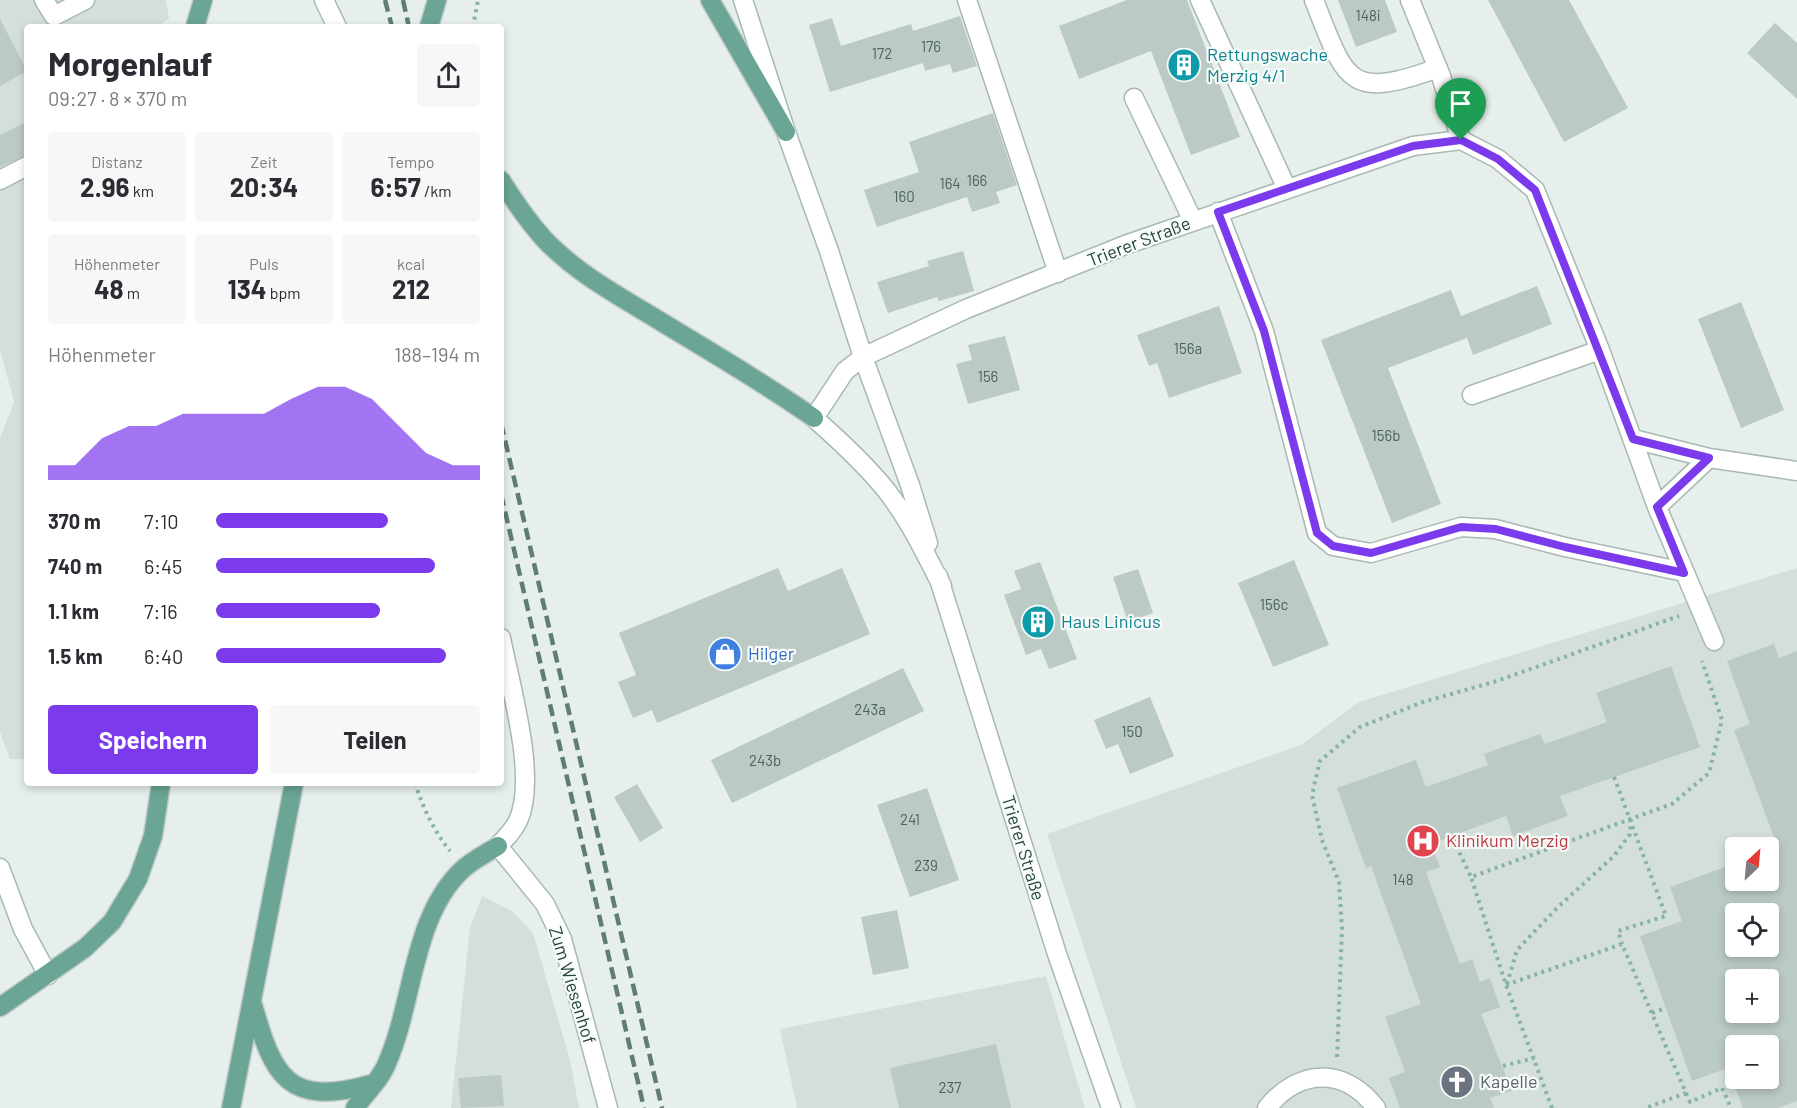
<!DOCTYPE html>
<html lang="de">
<head>
<meta charset="utf-8">
<style>
	body { margin:0; font-family:Barlow,sans-serif; background:#f7f7f7; color:#2b2b33; height:100vh; display:flex; flex-direction:column; font-size:22px; white-space:nowrap }
	* { box-sizing:border-box; margin:0 }
	p { font-size:20px; color:#7c7c81 }
	.icon { flex:none; width:33px; height:33px; fill:none; stroke:currentColor; stroke-width:2; stroke-linecap:round; stroke-linejoin:round }
	.map { position:relative; flex:1; overflow:hidden }
	.details { position:absolute; left:24px; top:24px; width:480px; height:762px; display:flex; flex-direction:column; background:#fff; border-radius:6px; box-shadow:0 3px 9px #0003 }
	.details>* { flex:none }
	.needle { width:39px; rotate:26deg }
	.tools { position:absolute; left:1725px; top:837px; display:grid; gap:12px }
	.tools a { display:grid; place-items:center; width:54px; height:54px; border-radius:6px; background:#fff; box-shadow:0 3px 9px #0003; font-size:30px }
	.pin { position:absolute; display:grid; place-items:center; width:51px; height:51px; color:#fff; margin:-62px -26px; border-radius:50% 50% 50% 0; rotate:-45deg; box-shadow:0 0 6px #0007 }
	.pin .icon { rotate:45deg }
	.round { display:grid; place-items:center; flex:none; width:63px; height:63px; border-radius:6px; background:#f7f7f7 }
	.headline { display:flex; align-items:center; justify-content:space-between; height:102px; padding:0 24px }
	h1 { font-size:33px; font-weight:700; line-height:45px }
	.stats { display:grid; grid-template-columns:repeat(3,1fr); gap:9px; height:102px; padding:6px 24px }
	.stats div { display:grid; align-content:center; border-radius:6px; background:#f7f7f7; text-align:center }
	.stats b { font-size:26px; font-weight:700 }
	.stats small { font-size:16px; font-weight:400 }
	.stats p { font-size:16px }
	.chart { height:168px; padding:12px 24px }
	.chart p { display:flex; justify-content:space-between }
	.chart svg { width:100%; height:108px; margin-top:6px; fill:#7c3aed; opacity:.7 }
	.action { display:flex; gap:12px; margin-top:auto; padding:12px 24px }
	.action a { flex:1; height:69px; border-radius:6px; background:#7c3aed; color:#fff; font-size:24px; font-weight:700; line-height:69px; text-align:center }
	.action a+a { background:#f7f7f7; color:#2b2b33 }
	ul { padding:0 24px; list-style:none; font-size:20px }
	li { display:grid; grid-template-columns:96px 72px 1fr; align-items:center; height:45px }
	li i { height:15px; border-radius:8px; background:#7c3aed }
	.map>svg:first-child { display:block }
	.built { fill:#d4dfda; fill-rule:evenodd }
	.building { fill:#bbcac4; fill-rule:evenodd }
	.lines { fill:none; stroke-linecap:round; stroke-linejoin:round }
	.minor-casing { stroke:#a8b8b2; stroke-width:21 }
	.major-casing { stroke:#c2cac8; stroke-width:21 }
	.path { stroke:#86b3a5; stroke-width:4; stroke-dasharray:3 4.5; stroke-linecap:butt }
	.minor { stroke:#fff; stroke-width:18 }
	.major { stroke:#6aa596; stroke-width:18 }
	.rail { stroke:#5f7d75; stroke-width:4.5; stroke-dasharray:12 6; stroke-linecap:butt }
	.route-casing { stroke:#fff; stroke-width:12 }
	.route { stroke:#7c3aed; stroke-width:8 }
	.labels { text-anchor:middle; stroke-width:4.5; stroke-linejoin:round; paint-order:stroke }
	.number-label { font-size:15px; fill:#4a645c }
	.culture-label { font-size:18px; fill:#0d838f; stroke:#f7fbf9; text-anchor:start }
	.street-label { font-size:18px; fill:#24423a; stroke:#f7fbf9 }
	.shop-label { font-size:18px; fill:#366cbe; stroke:#f7fbf9; text-anchor:start }
	.health-label { font-size:18px; fill:#be3a42; stroke:#f7fbf9; text-anchor:start }
	.worship-label { font-size:18px; fill:#5b616d; stroke:#f7fbf9; text-anchor:start }
</style>
</head>
<body>
<div class="map">
<svg width="1797" height="1108" viewBox="0 0 1797 1108">
	<rect width="100%" height="100%" fill="#e6efeb"/>
	<!-- built -->
	<path class="built" d="M0,0H166L169,19L159,25V27H27V759H10L0,732V438L14,402L0,350Z
		M1797,568V1108H1136L1047,834L1301,745L1359,702ZM1736,848H1768V880H1736ZM1736,914H1768V946H1736ZM1736,980H1768V1012H1736ZM1736,1046H1768V1078H1736Z
		M482,896L512,911L533,933L570,1060L579,1108H451L470,928Z
		M1046,976L1085,1108H797L780,1029Z"/>
	<!-- building -->
	<path class="building" d="M1127,0H1187L1240,137L1191,155L1151,51L1079,79L1059,26Z
		M1338,0H1385L1397,32L1356,47Z
		M1488,0H1569L1628,108L1564,142Z
		M960,16L977,66L953,73L950,64L925,71L923,63L830,92L809,25L832,18L841,46L911,24L913,31Z
		M0,19L27,71L0,86Z
		M1775,23L1797,43V99L1747,53Z
		M993,113L1017,185L996,192L1000,203L972,212L967,197L877,227L864,190L919,172L909,142Z
		M27,122V155L0,167V135Z
		M963,251L974,291L939,301L937,297L888,313L877,282L929,266L927,261Z
		M1537,286L1552,324L1473,355L1467,338L1388,368L1441,504L1392,523L1321,340L1451,290L1461,316Z
		M1741,302L1784,410L1741,428L1698,319Z
		M1219,306L1242,373L1169,398L1157,363L1149,366L1137,335Z
		M1005,336L1020,390L968,404L956,364L972,360L968,345Z
		M1294,560L1329,645L1273,667L1238,583Z
		M1040,562L1077,659L1049,669L1041,649L1026,655L1004,595L1021,589L1014,571Z
		M778,568L788,591L842,568L870,634L657,723L652,710L633,718L618,682L636,675L619,633Z
		M1138,569L1153,613L1128,622L1113,577Z
		M1774,644L1779,658L1797,651V1101L1777,1108H1743L1728,1068L1692,1081L1640,936L1682,921L1670,887L1736,863V880H1768V851L1778,848L1734,730L1750,724L1727,661ZM1736,914H1768V946H1736ZM1736,980H1768V1012H1736ZM1736,1046H1768V1078H1736Z
		M1671,666L1700,747L1560,796L1568,816L1513,836L1506,816L1431,844L1440,867L1426,872L1460,964L1472,959L1480,982L1490,978L1500,1007L1481,1014L1512,1091L1490,1098L1494,1108H1400L1389,1078L1405,1072L1385,1017L1421,1004L1371,866L1366,868L1337,788L1416,760L1426,787L1488,765L1484,754L1540,734L1545,744L1607,722L1596,693Z
		M903,668L924,711L732,803L711,760Z
		M1150,697L1174,756L1130,774L1118,744L1106,749L1094,720Z
		M637,784L663,828L640,842L614,797Z
		M927,788L959,880L910,897L877,805Z
		M897,910L909,968L873,975L861,917Z
		M996,1044L1011,1108H899L890,1068Z
		M501,1075L504,1106L461,1108L458,1078Z"/>
	<g class="lines">
		<defs>
			<path id="minor" d="M44,0L54,16L85,0
				M324,0L337,27
				M743,0L786,132L829,251L863,357L910,485L928,543
				M967,0L1058,273
				M1200,0L1287,189
				M1314,0C1346,81 1347,101 1438,68
				M1410,0L1441,76L1461,140
				M1134,98L1193,221
				M0,180L27,166
				M1218,212L1264,331L1317,533L1333,546L1371,553L1461,527L1495,529L1565,547L1684,572
				M1472,395L1600,350
				M1633,439L1709,458L1797,471
				M1657,507L1714,641
				M938,576L1057,954L1111,1108
				M942,586C925,553 909,519 886,490C865,464 839,440 814,418L845,371L863,357L966,309L1125,245L1413,146L1461,140L1498,159L1535,190L1600,350L1657,507L1709,458
				M501,638C510,685 538,778 518,821C513,831 506,838 498,846L545,904L562,939L608,1108
				M0,868L23,929L48,975
				M1267,1108C1299,1068 1345,1067 1376,1108"/>
			<path id="major" d="M710,0L786,132
				M195,27L203,0
				M429,27L437,0
				M501,180C514,201 528,221 544,239C575,272 617,295 655,318C709,351 763,382 814,418
				M253,1005C273,1075 287,1108 371,1084
				M0,1007L85,948L112,922L138,879L153,836L161,783
				M231,1108L294,783
				M355,1108C365,1094 381,1079 387,1063C414,1002 412,916 463,869C473,860 487,853 498,846"/>
		</defs>
		<!-- minor casing -->
		<use href="#minor" class="minor-casing"/>
		<!-- major casing -->
		<use href="#major" class="major-casing"/>
		<!-- path -->
		<path class="path" d="M473,27L478,0
			M1614,777L1666,916L1618,931L1622,944
			M415,783C423,808 434,831 450,851
			M1453,839L1471,877
			M1507,984L1517,950L1558,907L1614,856L1630,834L1631,819
			M1506,985L1622,944L1686,1093L1646,1108
			M1652,1013L1666,1008
			M1337,1057L1342,929L1339,882L1322,840L1312,795L1320,761L1360,727L1423,702L1497,681L1679,616
			M1503,1066L1534,1058
			M1686,1093L1690,1102L1722,1088L1731,1108
			M1552,1108L1506,985L1471,877L1672,804L1709,773L1722,720L1702,661"/>
		<!-- minor -->
		<use href="#minor" class="minor"/>
		<!-- major -->
		<use href="#major" class="major"/>
		<!-- rail -->
		<path class="rail" d="M385,0L392,27
			M403,0L409,27
			M501,423L662,1108
			M501,494L644,1108"/>
	</g>
	<g class="lines">
		<defs>
			<path id="route" d="M1461,140L1498,159L1535,190L1633,439L1709,458L1657,507L1684,573L1565,547L1496,529L1461,527L1371,553L1333,546L1317,533L1264,331L1218,212L1413,146Z"/>
		</defs>
		<!-- route casing -->
		<use href="#route" class="route-casing"/>
		<!-- route -->
		<use href="#route" class="route"/>
	</g>
	<!-- icons -->
	<defs>
		<symbol id="building-disc" viewBox="-11 -11 22 22"><circle r="9.5" fill="#0f9aa8" stroke="#f7fbf9"/><path d="M-4-6H4V6H1V3H-1V6H-4ZM-2.5-4.3h1.7v1.8h-1.7ZM.8-4.3h1.7v1.8H.8ZM-2.5-1h1.7V.8h-1.7ZM.8-1h1.7V.8H.8Z" fill="#fff"/></symbol>
		<symbol id="shop-disc" viewBox="-11 -11 22 22"><circle r="9.5" fill="#3f7fe0" stroke="#f7fbf9"/><path d="M-5-2.5h2.3a2.7 3.5 0 0 1 5.4 0H5L5.5 6h-11ZM-1.5-2.5h3a1.5 2.3 0 0 0-3 0Z" fill="#fff"/></symbol>
		<symbol id="hospital-disc" viewBox="-11 -11 22 22"><circle r="9.5" fill="#e0444e" stroke="#f7fbf9"/><path d="M-5-5h3v3.5h4V-5h3V5h-3V1.5h-4V5h-3Z" fill="#fff"/></symbol>
		<symbol id="church-disc" viewBox="-11 -11 22 22"><circle r="9.5" fill="#6b7280" stroke="#f7fbf9"/><path d="M-1.2-6h2.4v3.5h3.3v2.4h-3.3V6h-2.4V-.1h-3.3v-2.4h3.3Z" fill="#fff"/></symbol>
	</defs>
	<g fill-rule="evenodd">
		<use href="#building-disc" x="1165" y="46" width="38" height="38"/>
		<use href="#building-disc" x="1019" y="603" width="38" height="38"/>
		<use href="#shop-disc" x="706" y="635" width="38" height="38"/>
		<use href="#hospital-disc" x="1404" y="822" width="38" height="38"/>
		<use href="#church-disc" x="1438" y="1063" width="38" height="38"/>
	</g>
	<g class="labels">
		<!-- number labels -->
		<g class="number-label">
			<text x="1368" y="21">148i</text>
			<text x="931" y="52">176</text>
			<text x="882" y="59">172</text>
			<text x="977" y="186">166</text>
			<text x="950" y="189">164</text>
			<text x="904" y="202">160</text>
			<text x="1188" y="354">156a</text>
			<text x="988" y="382">156</text>
			<text x="1386" y="441">156b</text>
			<text x="1274" y="610">156c</text>
			<text x="870" y="715">243a</text>
			<text x="1132" y="737">150</text>
			<text x="765" y="766">243b</text>
			<text x="910" y="825">241</text>
			<text x="926" y="871">239</text>
			<text x="1403" y="885">148</text>
			<text x="950" y="1093">237</text>
		</g>
		<!-- culture labels -->
		<g class="culture-label">
			<text x="1207" y="61">Rettungswache<tspan x="1207" dy="21">Merzig 4/1</tspan></text>
			<text x="1061" y="628">Haus Linicus</text>
		</g>
		<!-- street labels -->
		<g class="street-label">
			<text transform="translate(1139 242) rotate(-21)" y="6">Trierer Straße</text>
			<text transform="translate(1023 848) rotate(73)" y="6">Trierer Straße</text>
			<text transform="translate(572 985) rotate(73)" y="6">Zum Wiesenhof</text>
		</g>
		<!-- shop labels -->
		<g class="shop-label">
			<text x="748" y="660">Hilger</text>
		</g>
		<!-- health labels -->
		<g class="health-label">
			<text x="1446" y="847">Klinikum Merzig</text>
		</g>
		<!-- worship labels -->
		<g class="worship-label">
			<text x="1480" y="1088">Kapelle</text>
		</g>
	</g>
</svg>
<div class="tools">
<a><svg class="needle" viewBox="-14 -14 28 28"><path d="M0-13l5 13h-10z" fill="#e53935"/><path d="M0 13l5-13h-10z" fill="#7c7c81"/></svg></a>
<a><svg class="icon" aria-label="locate" viewBox="0 0 24 24"><circle cx="12" cy="12" r="6"/><path d="M12 2v4M12 18v4M2 12h4M18 12h4"/></svg></a>
<a>+</a>
<a>−</a>
</div>
<div class="pin" style="left:1461px;top:140px;background:#1e9e55"><svg class="icon" aria-label="arrive" viewBox="0 0 24 24"><path d="M6 21V4h12l-3 4 3 4H6"/></svg></div>
<section class="details">
<div class="headline"><div><h1>Morgenlauf</h1><p>09:27 · 8 × 370 m</p></div><a class="round"><svg class="icon" aria-label="share" viewBox="0 0 24 24"><path d="M12 15V3M7 8l5-5 5 5M5 13v7h14v-7"/></svg></a></div>
<div class="stats">
<div><p>Distanz</p><b>2.96<small> km</small></b></div>
<div><p>Zeit</p><b>20:34</b></div>
<div><p>Tempo</p><b>6:57<small> /km</small></b></div>
</div>
<div class="stats">
<div><p>Höhenmeter</p><b>48<small> m</small></b></div>
<div><p>Puls</p><b>134<small> bpm</small></b></div>
<div><p>kcal</p><b>212</b></div>
</div>
<div class="chart"><p><span>Höhenmeter</span>188–194 m</p>
<svg viewBox="0 0 160 44" preserveAspectRatio="none"><path d="M0 44V38L10 38L20 27L30 22L40 22L50 17L60 17L70 17L80 17L90 11L100 6L110 6L120 11L130 22L140 33L150 38L160 38V44z"/></svg>
</div>
<ul>
<li><b>370 m</b>7:10<i style="width:65%"></i></li>
<li><b>740 m</b>6:45<i style="width:83%"></i></li>
<li><b>1.1 km</b>7:16<i style="width:62%"></i></li>
<li><b>1.5 km</b>6:40<i style="width:87%"></i></li>
</ul>
<div class="action"><a>Speichern</a><a>Teilen</a></div>
</section>
</div>
</body>
</html>
